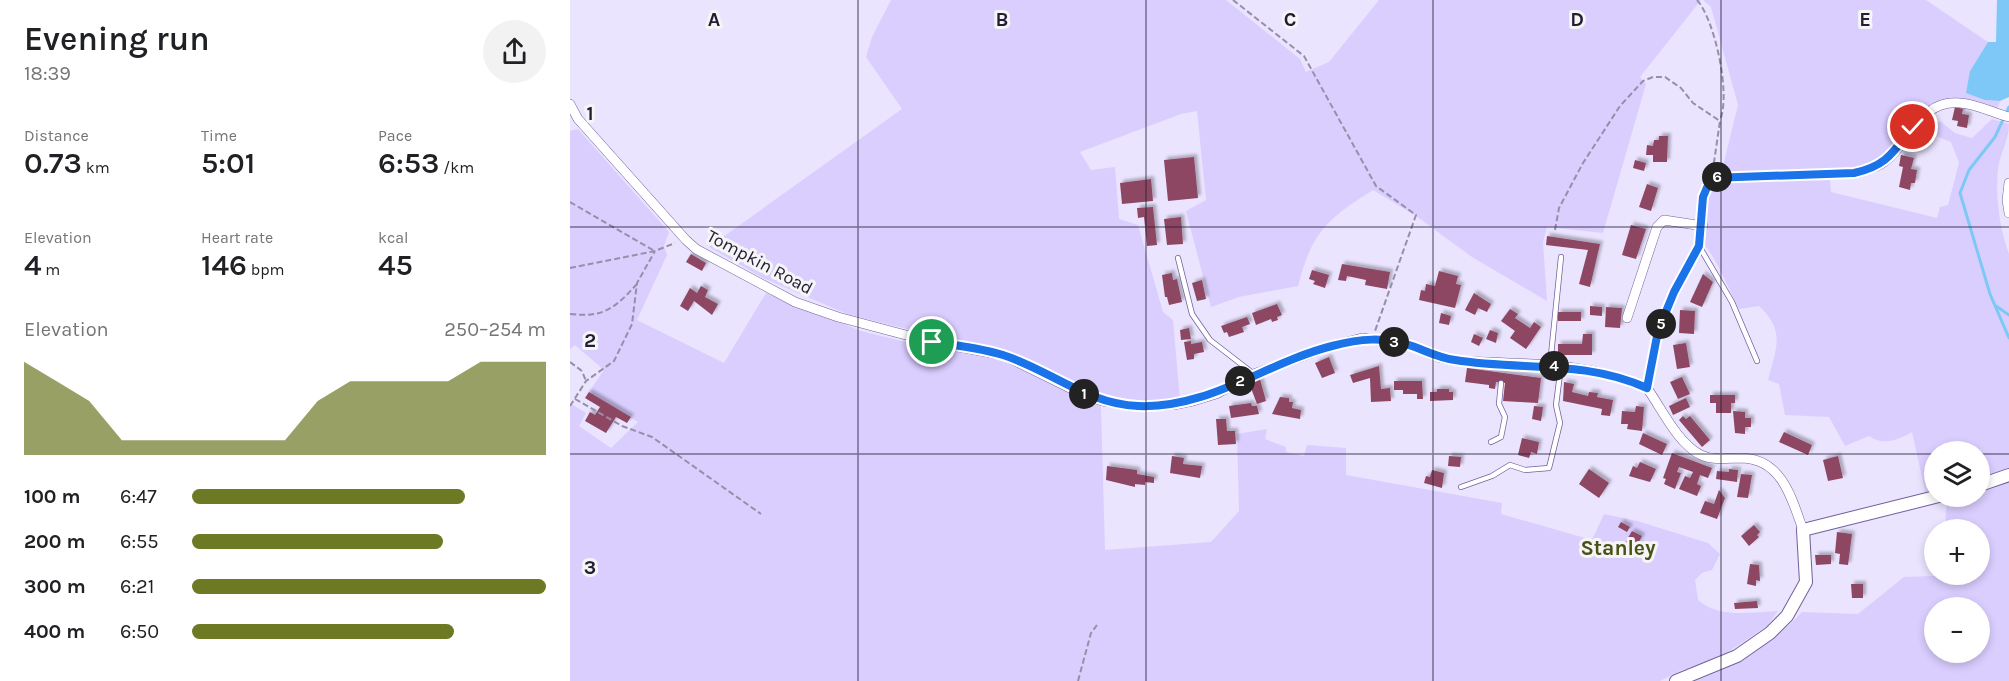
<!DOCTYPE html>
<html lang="en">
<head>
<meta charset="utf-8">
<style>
	body { margin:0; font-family:Karla,sans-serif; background:#f2f2f2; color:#202124; height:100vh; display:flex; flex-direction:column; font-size:22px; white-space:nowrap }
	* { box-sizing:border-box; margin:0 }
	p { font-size:20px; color:#757577 }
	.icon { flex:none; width:33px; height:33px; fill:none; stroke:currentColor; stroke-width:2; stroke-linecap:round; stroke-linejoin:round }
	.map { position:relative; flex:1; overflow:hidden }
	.drawer { display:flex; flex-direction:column; background:#fff; width:570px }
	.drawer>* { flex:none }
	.fabs { position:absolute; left:1354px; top:441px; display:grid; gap:12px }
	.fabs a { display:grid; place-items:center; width:66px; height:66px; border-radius:50%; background:#fff; box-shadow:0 3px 9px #0003; font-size:30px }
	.pin { position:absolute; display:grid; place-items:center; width:51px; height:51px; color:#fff; margin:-26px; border:3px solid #fff; border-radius:50%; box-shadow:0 2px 6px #0007 }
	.km { position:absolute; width:30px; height:30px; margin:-15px; border-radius:50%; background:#222; color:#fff; font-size:16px; line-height:30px; text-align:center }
	.round { display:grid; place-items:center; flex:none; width:63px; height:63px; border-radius:32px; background:#f2f2f2 }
	.head { display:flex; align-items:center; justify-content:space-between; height:102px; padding:0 24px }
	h1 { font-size:33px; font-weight:600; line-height:45px }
	.stats { display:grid; grid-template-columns:repeat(3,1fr); gap:9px; height:102px; padding:6px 24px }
	.stats div { display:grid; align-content:center }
	.stats b { font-size:30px; font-weight:600 }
	.stats small { font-size:16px; font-weight:400 }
	.stats p { font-size:16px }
	.chart { height:168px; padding:12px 24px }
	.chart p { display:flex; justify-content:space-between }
	.chart svg { width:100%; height:108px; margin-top:6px; fill:#6e7924; opacity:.7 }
	ul { padding:0 24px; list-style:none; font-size:20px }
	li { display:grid; grid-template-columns:96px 72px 1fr; align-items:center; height:45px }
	li i { height:15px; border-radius:8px; background:#6e7924 }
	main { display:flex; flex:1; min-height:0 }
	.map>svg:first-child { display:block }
	.green { fill:#daceff; fill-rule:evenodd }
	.water { fill:#7dc8f6 }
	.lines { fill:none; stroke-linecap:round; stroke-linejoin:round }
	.stream { stroke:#7dc8f6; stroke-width:3 }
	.building { fill:#8d4763; filter:url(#shadow) }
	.service-casing { stroke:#72619c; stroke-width:6 }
	.minor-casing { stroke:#72619c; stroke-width:10 }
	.tertiary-casing { stroke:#72619c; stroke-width:14 }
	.path { stroke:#968fa9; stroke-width:2; stroke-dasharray:6 3; stroke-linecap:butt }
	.service { stroke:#fff; stroke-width:4.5 }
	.minor { stroke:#fff; stroke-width:9 }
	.tertiary { stroke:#fff; stroke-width:12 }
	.route-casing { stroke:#fff; stroke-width:12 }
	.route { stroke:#1a73e8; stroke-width:8 }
	.grid { fill:none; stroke:#231c35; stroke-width:1.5; stroke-opacity:0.55 }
	.labels { text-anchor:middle; stroke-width:6; stroke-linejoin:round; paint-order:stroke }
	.street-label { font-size:18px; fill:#231c35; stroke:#f5f5f5 }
	.quarter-label { font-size:21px; font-weight:bold; fill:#4a5117; stroke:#f5f5f5 }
	.grid-label { font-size:20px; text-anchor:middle; font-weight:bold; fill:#231c35; stroke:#f5f5f5; stroke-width:6; stroke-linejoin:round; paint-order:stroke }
</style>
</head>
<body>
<main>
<section class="drawer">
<div class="head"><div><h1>Evening run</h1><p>18:39</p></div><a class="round"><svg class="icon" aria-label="share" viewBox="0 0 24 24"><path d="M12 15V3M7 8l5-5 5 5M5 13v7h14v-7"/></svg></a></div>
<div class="stats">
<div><p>Distance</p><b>0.73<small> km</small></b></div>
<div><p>Time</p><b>5:01</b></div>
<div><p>Pace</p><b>6:53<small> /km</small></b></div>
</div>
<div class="stats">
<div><p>Elevation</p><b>4<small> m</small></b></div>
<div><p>Heart rate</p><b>146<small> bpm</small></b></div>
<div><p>kcal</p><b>45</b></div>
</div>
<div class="chart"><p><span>Elevation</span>250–254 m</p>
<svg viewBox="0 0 160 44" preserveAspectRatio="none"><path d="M0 44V6L10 14L20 22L30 38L40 38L50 38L60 38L70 38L80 38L90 22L100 14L110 14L120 14L130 14L140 6L150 6L160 6V44z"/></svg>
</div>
<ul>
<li><b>100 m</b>6:47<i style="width:77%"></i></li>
<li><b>200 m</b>6:55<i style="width:71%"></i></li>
<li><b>300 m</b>6:21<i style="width:100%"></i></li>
<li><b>400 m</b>6:50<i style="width:74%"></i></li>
</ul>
</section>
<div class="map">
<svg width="1439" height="681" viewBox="0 0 1439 681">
	<defs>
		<filter id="shadow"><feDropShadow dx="3" dy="-3" stdDeviation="1.5" flood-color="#0004"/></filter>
	</defs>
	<rect width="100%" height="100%" fill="#eae4ff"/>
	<!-- green -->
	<path class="green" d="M321,0H656L730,59L736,72L759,62L809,0H1131L1070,77L1076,84L1033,233L977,227L973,242L977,301L902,257L846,216L803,190C757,219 742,232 728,286L669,297L641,307L616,211L636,200L627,111L611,114L510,152L521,170L545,167L549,219L568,225L593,312L603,320L610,400L573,403L543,398L505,386L465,364L429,349L377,339L277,314L193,278L139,247L332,109L296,57L302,37Z
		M1133,0H1356L1418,42L1400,71L1415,100L1430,101L1427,110C1410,107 1393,101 1377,101C1346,99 1327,156 1298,166C1265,177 1196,173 1160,174L1152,170L1168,105L1141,7Z
		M1422,119L1439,124C1439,141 1430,152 1428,169C1425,196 1430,230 1439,254V469L1410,478V452H1365V492L1356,495L1342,432C1329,440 1312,446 1299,436L1275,446L1259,417L1215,415L1209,384L1198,380C1206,349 1216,331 1189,306L1169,309C1158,288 1149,263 1134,244C1135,230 1131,201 1141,189C1150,177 1240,181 1260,180L1261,192L1367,218L1370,207L1378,205L1389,163L1381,142L1368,137L1365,126L1370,121L1385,133L1402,138Z
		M8,129L99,232L94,246L97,255L67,320L154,363L196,293L291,331L364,349C426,347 476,384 531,407L535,550L641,542L669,511L667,434L697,429L695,439L716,447V452L734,456L737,445L776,448V475L932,503L931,514L1022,540L1034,514L1067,521L1138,543L1150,554L1142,570L1132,573L1125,580L1128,600C1149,619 1182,612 1208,611L1197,626L1140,664L1112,670L1090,681H0V403L16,413L9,426L41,448L68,422L19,392L34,370L5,345L0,349V131Z
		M1439,480V681H1119C1162,668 1202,645 1232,612L1288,614L1334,577L1410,574V530L1375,529L1377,498L1410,496V489ZM1365,608H1410V652H1365Z"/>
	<!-- water -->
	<path class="water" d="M1427,0H1439V97L1430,101L1415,100L1396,93L1400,71L1418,42H1426Z"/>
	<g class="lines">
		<!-- stream -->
		<path class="stream" d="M1439,107L1425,137L1399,170L1390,193L1420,294L1439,338
			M1426,306L1439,315"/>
	</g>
	<!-- building -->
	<path class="building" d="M1385,107L1393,109L1392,114L1399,115L1397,128L1387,126L1388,121L1382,120Z
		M1089,136H1098L1097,162H1083V155H1076L1077,145L1083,146L1084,140H1089Z
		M1331,155L1344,158L1341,169L1347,170L1345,183H1341L1340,190L1329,187L1333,167L1329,166Z
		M624,157L628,198L598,201L594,160Z
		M1065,160L1076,163L1074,171L1063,168Z
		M581,179L583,201L552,204L550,183Z
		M1077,184L1088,188L1081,211L1069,207Z
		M583,207L587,245L577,246L574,217L568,218L567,208Z
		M611,217L613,244L597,245L594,219Z
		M1061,225L1076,229L1066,259L1052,255Z
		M977,236L1030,244L1020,287L1009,284L1018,250L976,245Z
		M121,254L136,263L132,271L116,262Z
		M772,264L820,272L817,289L795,285L796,280L777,276L776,281L768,280Z
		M742,270L759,275L755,288L743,284L745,281L739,279Z
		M869,271L888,276L886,284L891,285L885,308L849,300L851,290L855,291L856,284L865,286Z
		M602,273L603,280L607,279L612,302L599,305L597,297H595L592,275Z
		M1133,274L1143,282L1132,307L1120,302Z
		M632,280L636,299L627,301L622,283Z
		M131,286L138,290L135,297L148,304L142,315L124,301L118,311L110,306L120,288L127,293Z
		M904,293L921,304L917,312L908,308L905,315L895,310Z
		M707,304L712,315L707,317L708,320L702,322L701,319L686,325L682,313Z
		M1020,306L1032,307V316L1020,315Z
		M1036,307L1052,308L1050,328L1035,327Z
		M940,309L948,314L945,318L960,328L964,322L971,327L956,349L940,338L945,331L931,321Z
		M1110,310L1125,311L1124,334L1109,333Z
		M988,312H1011V321H988Z
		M871,313L881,316L879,325L869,323Z
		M677,317L680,324L672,327L674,332L659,337L657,332L654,333L651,326Z
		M619,328L621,339L611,340L610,330Z
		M920,330L928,333L926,343L916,339Z
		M904,334L913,338L909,346L901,342Z
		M1013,334H1022V355H988V344H1012Z
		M621,341V344L632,342L634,352L624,354V359L617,360L614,342Z
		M1116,343L1120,367L1107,369L1103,345Z
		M759,357L765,373L752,378L745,363Z
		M809,366L811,389L820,388L821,401L801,402L800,378L783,383L780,375Z
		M897,368L971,378L968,403L933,401L935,383L926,382L925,389L919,388V385L895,382Z
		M1112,377L1120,394L1108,399L1100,382Z
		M690,379L696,401L687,404L679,383Z
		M824,381H852L853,399H847V394H833V390H824Z
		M994,382L1004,384L1002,392L1018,396L1019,392L1028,393L1027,397L1043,400L1040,416L1031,415L1032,409L993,401Z
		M867,389H879V392H883V400L860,401V392H867Z
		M19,392L61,417L57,423L46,417L36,433L15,421L20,412L25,415L30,407L15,398Z
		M1140,395H1165V403H1161V413H1146V403H1140Z
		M710,397L719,398V402H723L722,408L731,410L730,419L702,414Z
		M1116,398L1120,407L1103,415L1099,406Z
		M681,403L682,406H687L689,414L661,418L659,406Z
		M964,406L973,407L971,421L962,419Z
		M1066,406L1074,407L1072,431L1057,429L1058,424H1051L1052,411L1065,412Z
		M1163,411L1175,412V418H1181V427H1175V434L1165,433Z
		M1113,416L1116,419L1120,416L1140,440L1132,447L1109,420Z
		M646,419H656L657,431H665L666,444L648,445Z
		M1214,432L1242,445L1238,455L1209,442Z
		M1073,433L1097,444L1092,455L1069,444Z
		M952,438L969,442L967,454L961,452L959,458L948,455Z
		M1102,453L1142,468L1138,478L1130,475L1127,484L1131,486L1127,496L1109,489L1115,476L1120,478L1123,472L1109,467L1107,472L1111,473L1105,489L1094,484L1096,479L1093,478Z
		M602,456L614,458L613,464L632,466L630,478L600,473Z
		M879,456L891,457L890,467L878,466Z
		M1268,456L1273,478L1258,481L1253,460Z
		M1070,462L1086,469L1080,482L1059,476L1063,466L1067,468Z
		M537,466L567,470V474L584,477V483L575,482V485L565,484V487L536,480Z
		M1019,469L1039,483L1029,498L1009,484Z
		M1159,469L1168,470L1167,482L1146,479L1147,471L1159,472Z
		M862,470L874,473L872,488L854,483L856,476L860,477Z
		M1171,474L1182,475L1178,498L1167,497Z
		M1149,490L1155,498L1147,519L1130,513L1135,501L1144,504Z
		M1051,522L1060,527L1057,532L1048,527Z
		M1184,525L1190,532L1187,535L1189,537L1179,546L1171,536Z
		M1062,531L1072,536L1065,549L1055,543Z
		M1267,532L1282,534L1278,565L1269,564L1270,554L1265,553Z
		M1245,555H1261V564L1246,565Z
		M1180,564L1189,565L1190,581L1186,580V586L1177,584Z
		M1281,584H1293V598H1282Z
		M1187,601L1188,608L1165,609L1164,603Z"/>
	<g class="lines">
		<defs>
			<path id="service" d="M1129,246L1162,302L1187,361
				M608,258L622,314L640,340L684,374
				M980,365L991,257
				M921,442L931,437L935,417L929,404L931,383
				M891,487L922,476L940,465L955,470L979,468L990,423L986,405L991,366"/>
			<path id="minor" d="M0,104L8,119L116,240L126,249L225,302L268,317L362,342L433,355L506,391L532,401L567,406L603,405L623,401L646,394L684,374L758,347L792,338L840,345L868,357L887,361C951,364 1017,361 1077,388
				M1439,183L1437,200L1439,213
				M1057,318L1087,227L1094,220L1133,226
				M1077,388L1088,331L1104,292L1129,246L1133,197L1141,178L1284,173C1294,170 1305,169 1314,162C1341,143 1349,99 1390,103C1406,104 1424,113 1439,117
				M1077,388C1092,409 1108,444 1131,455C1144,461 1159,458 1172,458C1212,459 1222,499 1233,530"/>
			<path id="tertiary" d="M1410,485L1439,475
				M1106,681L1167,656L1200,633L1217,616L1236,582L1233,530L1369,496"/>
		</defs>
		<!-- service casing -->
		<use href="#service" class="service-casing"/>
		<!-- minor casing -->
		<use href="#minor" class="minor-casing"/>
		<!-- tertiary casing -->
		<use href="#tertiary" class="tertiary-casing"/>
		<!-- path -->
		<path class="path" d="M663,0L734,56L806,186L846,215L805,331
			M1127,0C1145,20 1161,95 1150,120
			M0,202L83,250
			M985,230L989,208L1013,163L1050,106L1073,81L1083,77H1095L1111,88L1123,103L1150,121L1143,169
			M0,268L85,251L105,243
			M0,314C34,318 45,308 67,284
			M0,362L12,371L16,381
			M5,399L52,426L82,437L191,514
			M0,406L16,381L44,361L62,324L67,283L85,251
			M508,681L521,633L527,625"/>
		<!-- service -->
		<use href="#service" class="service"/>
		<!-- minor -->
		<use href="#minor" class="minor"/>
		<!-- tertiary -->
		<use href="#tertiary" class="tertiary"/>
	</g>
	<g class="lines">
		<defs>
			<path id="route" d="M362,342C385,345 410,348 433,355C480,370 517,404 568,406C639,409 695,363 762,346C789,339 814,336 842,346C856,351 869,358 885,360C952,371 1012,359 1077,388L1088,331L1104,292L1129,246L1133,197L1141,178L1284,173C1317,166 1323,152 1343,127"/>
		</defs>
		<!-- route casing -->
		<use href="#route" class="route-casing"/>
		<!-- route -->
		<use href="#route" class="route"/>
	</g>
	<!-- grid -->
	<path class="grid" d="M288,0V681M576,0V681M863,0V681M1151,0V681M0,227H1439M0,454H1365M1410,454H1439"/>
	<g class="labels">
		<!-- street labels -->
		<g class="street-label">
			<text transform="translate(190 262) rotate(28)" y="6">Tompkin Road</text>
		</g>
		<!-- quarter labels -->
		<g class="quarter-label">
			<text x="1048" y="555">Stanley</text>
		</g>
	</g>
	<g class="grid-label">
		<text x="144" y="26">A</text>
		<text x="432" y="26">B</text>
		<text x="720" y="26">C</text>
		<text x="1007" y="26">D</text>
		<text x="1295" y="26">E</text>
		<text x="20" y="120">1</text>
		<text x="20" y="347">2</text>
		<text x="20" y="574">3</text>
	</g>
</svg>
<div class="fabs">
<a><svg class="icon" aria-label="layers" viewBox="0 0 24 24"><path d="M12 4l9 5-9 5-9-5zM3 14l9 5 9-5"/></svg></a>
<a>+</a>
<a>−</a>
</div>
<div class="pin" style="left:362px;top:342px;background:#1e9e55"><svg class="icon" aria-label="arrive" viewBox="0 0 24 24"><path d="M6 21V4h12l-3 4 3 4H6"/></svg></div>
<div class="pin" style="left:1343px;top:127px;background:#d93025"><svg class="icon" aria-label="check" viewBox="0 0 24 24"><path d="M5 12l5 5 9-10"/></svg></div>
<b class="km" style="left:514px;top:394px">1</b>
<b class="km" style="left:670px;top:381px">2</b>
<b class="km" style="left:824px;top:342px">3</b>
<b class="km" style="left:984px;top:366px">4</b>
<b class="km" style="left:1091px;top:324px">5</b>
<b class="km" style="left:1147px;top:177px">6</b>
</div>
</main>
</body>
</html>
